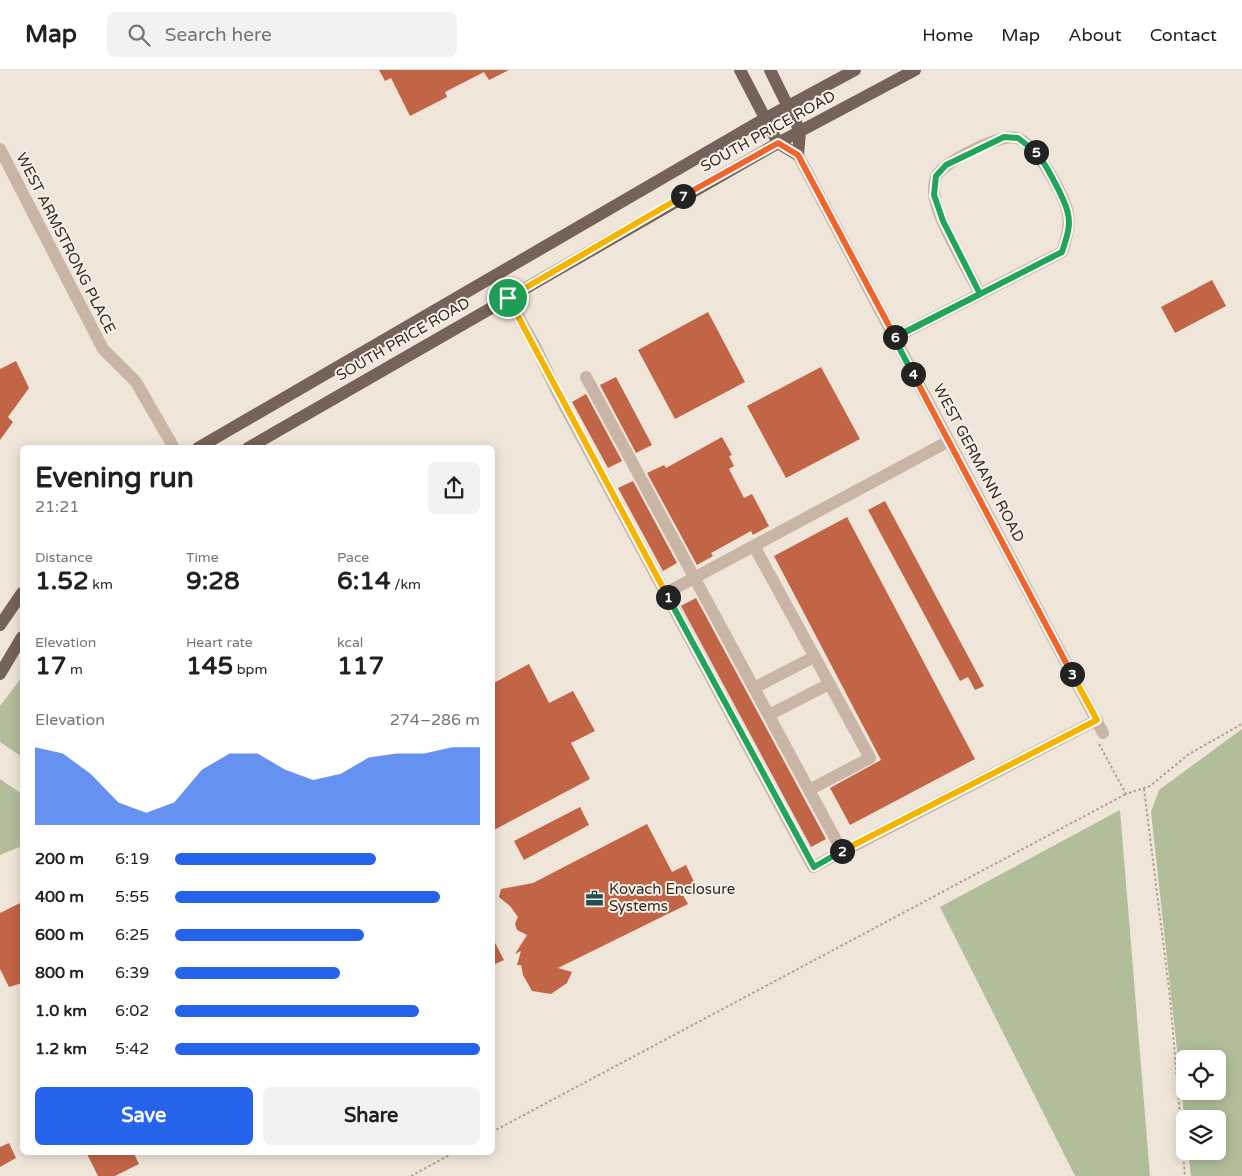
<!DOCTYPE html>
<html lang="en">
<head>
<meta charset="utf-8">
<style>
	body { margin:0; font-family:"Varela Round",sans-serif; background:#f2f2f2; color:#202124; height:100vh; display:flex; flex-direction:column; font-size:19px; white-space:nowrap }
	* { box-sizing:border-box; margin:0 }
	p { font-size:16px; color:#757577 }
	.icon { flex:none; width:28px; height:28px; fill:none; stroke:currentColor; stroke-width:2; stroke-linecap:round; stroke-linejoin:round }
	.map { position:relative; flex:1; overflow:hidden }
	.sheet { position:absolute; left:20px; top:375px; width:475px; height:710px; display:flex; flex-direction:column; background:#fff; border-radius:8px; box-shadow:0 2px 12px #0003 }
	.sheet>* { flex:none }
	.controls { position:absolute; left:1176px; top:980px; display:grid; gap:10px }
	.controls a { display:grid; place-items:center; width:50px; height:50px; border-radius:8px; background:#fff; box-shadow:0 2px 12px #0003; font-size:25px }
	.pin { position:absolute; display:grid; place-items:center; width:42px; height:42px; color:#fff; margin:-21px; border:2px solid #fff; border-radius:50%; box-shadow:0 1px 5px #0007 }
	.km { position:absolute; width:25px; height:25px; margin:-12px; border-radius:50%; background:#222; color:#fff; font-size:14px; line-height:25px; text-align:center }
	.round { display:grid; place-items:center; flex:none; width:52px; height:52px; border-radius:8px; background:#f2f2f2 }
	.head { display:flex; align-items:center; justify-content:space-between; height:85px; padding:0 15px }
	h1 { font-size:28px; font-weight:800; line-height:38px }
	.metrics { display:grid; grid-template-columns:repeat(3,1fr); gap:8px; height:85px; padding:5px 15px }
	.metrics div { display:grid; align-content:center }
	.metrics b { font-size:25px; font-weight:800 }
	.metrics small { font-size:14px; font-weight:400 }
	.metrics p { font-size:14px }
	.chart { height:140px; padding:10px 15px }
	.chart p { display:flex; justify-content:space-between }
	.chart svg { width:100%; height:90px; margin-top:5px; fill:#2563eb; opacity:.7 }
	.cta { display:flex; gap:10px; margin-top:auto; padding:10px 15px }
	.cta a { flex:1; height:58px; border-radius:8px; background:#2563eb; color:#fff; font-size:20px; font-weight:800; line-height:58px; text-align:center }
	.cta a+a { background:#f2f2f2; color:#202124 }
	ul { padding:0 15px; list-style:none; font-size:16px }
	li { display:grid; grid-template-columns:80px 60px 1fr; align-items:center; height:38px }
	li i { height:12px; border-radius:6px; background:#2563eb }
	header { display:flex; align-items:center; gap:30px; box-sizing:border-box; height:70px; padding:0 25px; background:#fff; border-bottom:1px solid #e0e0e0 }
	header strong { font-size:24px }
	nav { display:flex; gap:28px; margin-inline-start:auto; font-size:18px }
	.search { width:350px; height:45px; background:#f2f2f2; display:flex; align-items:center; gap:12px; box-sizing:border-box; padding:0 18px; border-radius:8px; color:#757577; font-size:19px }
	.map>svg:first-child { display:block }
	.green { fill:#b2be9a; fill-rule:evenodd }
	.building { fill:#c26446 }
	.lines { fill:none; stroke-linecap:round; stroke-linejoin:round }
	.path { stroke:#b39f90; stroke-width:2; stroke-dasharray:2.5 2.5; stroke-linecap:butt }
	.minor { stroke:#c8b5a6; stroke-width:12 }
	.major { stroke:#756258; stroke-width:12 }
	.split-1-casing { stroke:#fff; stroke-width:10 }
	.split-2-casing { stroke:#fff; stroke-width:10 }
	.split-3-casing { stroke:#fff; stroke-width:10 }
	.split-4-casing { stroke:#fff; stroke-width:10 }
	.split-5-casing { stroke:#fff; stroke-width:10 }
	.split-6-casing { stroke:#fff; stroke-width:10 }
	.split-7-casing { stroke:#fff; stroke-width:10 }
	.split-8-casing { stroke:#fff; stroke-width:10 }
	.split-1 { stroke:#f5b400; stroke-width:6 }
	.split-2 { stroke:#22a559; stroke-width:6 }
	.split-3 { stroke:#f5b400; stroke-width:6 }
	.split-4 { stroke:#f0652b; stroke-width:6 }
	.split-5 { stroke:#22a559; stroke-width:6 }
	.split-6 { stroke:#22a559; stroke-width:6 }
	.split-7 { stroke:#f0652b; stroke-width:6 }
	.split-8 { stroke:#f5b400; stroke-width:6 }
	.labels { text-anchor:middle; stroke-width:4; stroke-linejoin:round; paint-order:stroke }
	.street-label { font-size:15px; fill:#342b26; stroke:#f8f0e5 }
	.poi-label { font-size:15px; fill:#342b26; stroke:#f8f0e5; text-anchor:start }
</style>
</head>
<body>
<header>
<strong>Map</strong>
<div class="search"><svg class="icon" aria-label="search" viewBox="0 0 24 24"><circle cx="10" cy="10" r="6"/><path d="M15 15l6 6"/></svg>Search here</div>
<nav><a>Home</a><a>Map</a><a>About</a><a>Contact</a></nav>
</header>
<div class="map">
<svg width="1242" height="1106" viewBox="0 0 1242 1106">
	<rect width="100%" height="100%" fill="#f0e5d9"/>
	<!-- green -->
	<path class="green" d="M22,607V687L0,672V636Z
		M1242,659V1106H1191L1188,1081H1218V1049H1185V1053L1151,742L1159,720ZM1185,989H1218V1021H1185Z
		M0,709L22,724V776L0,785Z
		M1120,740L1150,1106H1075L940,837Z"/>
	<!-- building -->
	<path class="building" d="M379,0H509L489,10L484,2L445,22L447,27L410,46L391,8L385,11Z
		M1212,210L1226,236L1175,263L1161,237Z
		M708,242L745,312L675,349L638,280Z
		M16,291L29,318L8,347L13,352L0,370V299Z
		M821,297L860,369L786,408L747,336Z
		M616,307L652,375L636,383L600,315Z
		M586,324L622,391L608,398L572,332Z
		M722,367L732,385L729,386L734,396L729,399L744,428L752,424L769,456L753,465L751,461L711,483L713,486L697,495L647,403L664,395L666,398Z
		M633,411L677,493L663,501L618,418Z
		M885,431L984,616L975,620L968,607L960,611L868,440Z
		M847,447L975,689L850,755L830,718L881,690L774,486Z
		M696,528L826,769L811,777L681,536Z
		M529,594L549,633L573,621L595,661L571,673L590,709L492,761V614Z
		M580,737L589,755L524,790L514,771Z
		M647,754L672,802L686,795L697,818L683,825L688,834L558,898L572,902L567,913L551,924L532,921L523,905L521,895H517L521,881L515,884L527,865L517,860L515,854L518,847L510,836L499,827L501,819L533,813Z
		M22,832V913L9,917L0,899V843Z
		M492,867L504,890L495,894L492,890Z
		M9,1073L16,1088L0,1097V1077Z
		M86,1082H133L139,1094L115,1106H98Z"/>
	<g class="lines">
		<!-- path -->
		<path class="path" d="M1099,674L1126,724L1150,716L1189,684L1242,654
			M1144,719L1170,927L1185,1106
			M492,1062L1126,724
			M411,1106L455,1082"/>
		<!-- minor -->
		<path class="minor" d="M0,79L103,279L136,312L174,378
			M798,85L1103,663
			M495,206L535,276L557,322L813,797L1097,650
			M894,268L1062,182C1066,169 1070,158 1068,145C1067,128 1035,73 1017,68C1001,63 946,91 937,105C934,109 934,118 934,123C936,149 968,199 980,224
			M586,307L842,781
			M754,476L870,688L809,720
			M666,523L949,371
			M754,618L814,587
			M769,645L829,614"/>
		<!-- major -->
		<path class="major" d="M740,0L778,73L798,85L800,61L770,0
			M198,378L766,48L855,0
			M248,378L778,73L915,0
			M0,555L22,523
			M0,604L22,567"/>
	</g>
	<g class="lines">
		<defs>
			<path id="split-1" d="M508,228L668,527"/>
			<path id="split-2" d="M668,527L814,797L842,781"/>
			<path id="split-3" d="M842,781L1097,650L1072,604"/>
			<path id="split-4" d="M913,304L1072,604"/>
			<path id="split-5" d="M913,304L894,268L1062,182C1066,169 1071,157 1068,144C1066,131 1044,91 1036,82"/>
			<path id="split-6" d="M895,267L980,224L943,151L934,125L936,106L946,95L1004,67L1018,68L1036,82"/>
			<path id="split-7" d="M683,126L778,73L798,85L895,267"/>
			<path id="split-8" d="M508,228L683,126"/>
		</defs>
		<!-- split-1 casing -->
		<use href="#split-1" class="split-1-casing"/>
		<!-- split-2 casing -->
		<use href="#split-2" class="split-2-casing"/>
		<!-- split-3 casing -->
		<use href="#split-3" class="split-3-casing"/>
		<!-- split-4 casing -->
		<use href="#split-4" class="split-4-casing"/>
		<!-- split-5 casing -->
		<use href="#split-5" class="split-5-casing"/>
		<!-- split-6 casing -->
		<use href="#split-6" class="split-6-casing"/>
		<!-- split-7 casing -->
		<use href="#split-7" class="split-7-casing"/>
		<!-- split-8 casing -->
		<use href="#split-8" class="split-8-casing"/>
		<!-- split-1 -->
		<use href="#split-1" class="split-1"/>
		<!-- split-2 -->
		<use href="#split-2" class="split-2"/>
		<!-- split-3 -->
		<use href="#split-3" class="split-3"/>
		<!-- split-4 -->
		<use href="#split-4" class="split-4"/>
		<!-- split-5 -->
		<use href="#split-5" class="split-5"/>
		<!-- split-6 -->
		<use href="#split-6" class="split-6"/>
		<!-- split-7 -->
		<use href="#split-7" class="split-7"/>
		<!-- split-8 -->
		<use href="#split-8" class="split-8"/>
	</g>
	<!-- icons -->
	<defs>
		<symbol id="office-bare" viewBox="-9 -9 18 18"><path d="M-6-3h4V-5.5h4V-3h4V5H-6ZM-1-4.5V-3h2v-1.5ZM-6 0V1H6V0Z" fill="#1e5054" stroke="#f8f0e5" stroke-width="2.5" paint-order="stroke"/></symbol>
	</defs>
	<g fill-rule="evenodd">
		<use href="#office-bare" x="582" y="816" width="25" height="25"/>
	</g>
	<g class="labels">
		<!-- street labels -->
		<g class="street-label">
			<text transform="translate(768 61) rotate(-29)" y="5">SOUTH PRICE ROAD</text>
			<text transform="translate(66 173) rotate(63)" y="5">WEST ARMSTRONG PLACE</text>
			<text transform="translate(403 269) rotate(-30)" y="5">SOUTH PRICE ROAD</text>
			<text transform="translate(979 393) rotate(62)" y="5">WEST GERMANN ROAD</text>
		</g>
		<!-- poi labels -->
		<g class="poi-label">
			<text x="609" y="824">Kovach Enclosure<tspan x="609" dy="17">Systems</tspan></text>
		</g>
	</g>
</svg>
<div class="controls">
<a><svg class="icon" aria-label="locate" viewBox="0 0 24 24"><circle cx="12" cy="12" r="6"/><path d="M12 2v4M12 18v4M2 12h4M18 12h4"/></svg></a>
<a><svg class="icon" aria-label="layers" viewBox="0 0 24 24"><path d="M12 4l9 5-9 5-9-5zM3 14l9 5 9-5"/></svg></a>
</div>
<div class="pin" style="left:508px;top:228px;background:#1e9e55"><svg class="icon" aria-label="arrive" viewBox="0 0 24 24"><path d="M6 21V4h12l-3 4 3 4H6"/></svg></div>
<b class="km" style="left:668px;top:527px">1</b>
<b class="km" style="left:842px;top:781px">2</b>
<b class="km" style="left:1072px;top:604px">3</b>
<b class="km" style="left:913px;top:304px">4</b>
<b class="km" style="left:1036px;top:82px">5</b>
<b class="km" style="left:895px;top:267px">6</b>
<b class="km" style="left:683px;top:126px">7</b>
<section class="sheet">
<div class="head"><div><h1>Evening run</h1><p>21:21</p></div><a class="round"><svg class="icon" aria-label="share" viewBox="0 0 24 24"><path d="M12 15V3M7 8l5-5 5 5M5 13v7h14v-7"/></svg></a></div>
<div class="metrics">
<div><p>Distance</p><b>1.52<small> km</small></b></div>
<div><p>Time</p><b>9:28</b></div>
<div><p>Pace</p><b>6:14<small> /km</small></b></div>
</div>
<div class="metrics">
<div><p>Elevation</p><b>17<small> m</small></b></div>
<div><p>Heart rate</p><b>145<small> bpm</small></b></div>
<div><p>kcal</p><b>117</b></div>
</div>
<div class="chart"><p><span>Elevation</span>274–286 m</p>
<svg viewBox="0 0 160 44" preserveAspectRatio="none"><path d="M0 44V6L10 9L20 19L30 33L40 38L50 33L60 17L70 9L80 9L90 17L100 22L110 19L120 11L130 9L140 9L150 6L160 6V44z"/></svg>
</div>
<ul>
<li><b>200 m</b>6:19<i style="width:66%"></i></li>
<li><b>400 m</b>5:55<i style="width:87%"></i></li>
<li><b>600 m</b>6:25<i style="width:62%"></i></li>
<li><b>800 m</b>6:39<i style="width:54%"></i></li>
<li><b>1.0 km</b>6:02<i style="width:80%"></i></li>
<li><b>1.2 km</b>5:42<i style="width:100%"></i></li>
</ul>
<div class="cta"><a>Save</a><a>Share</a></div>
</section>
</div>
</body>
</html>
